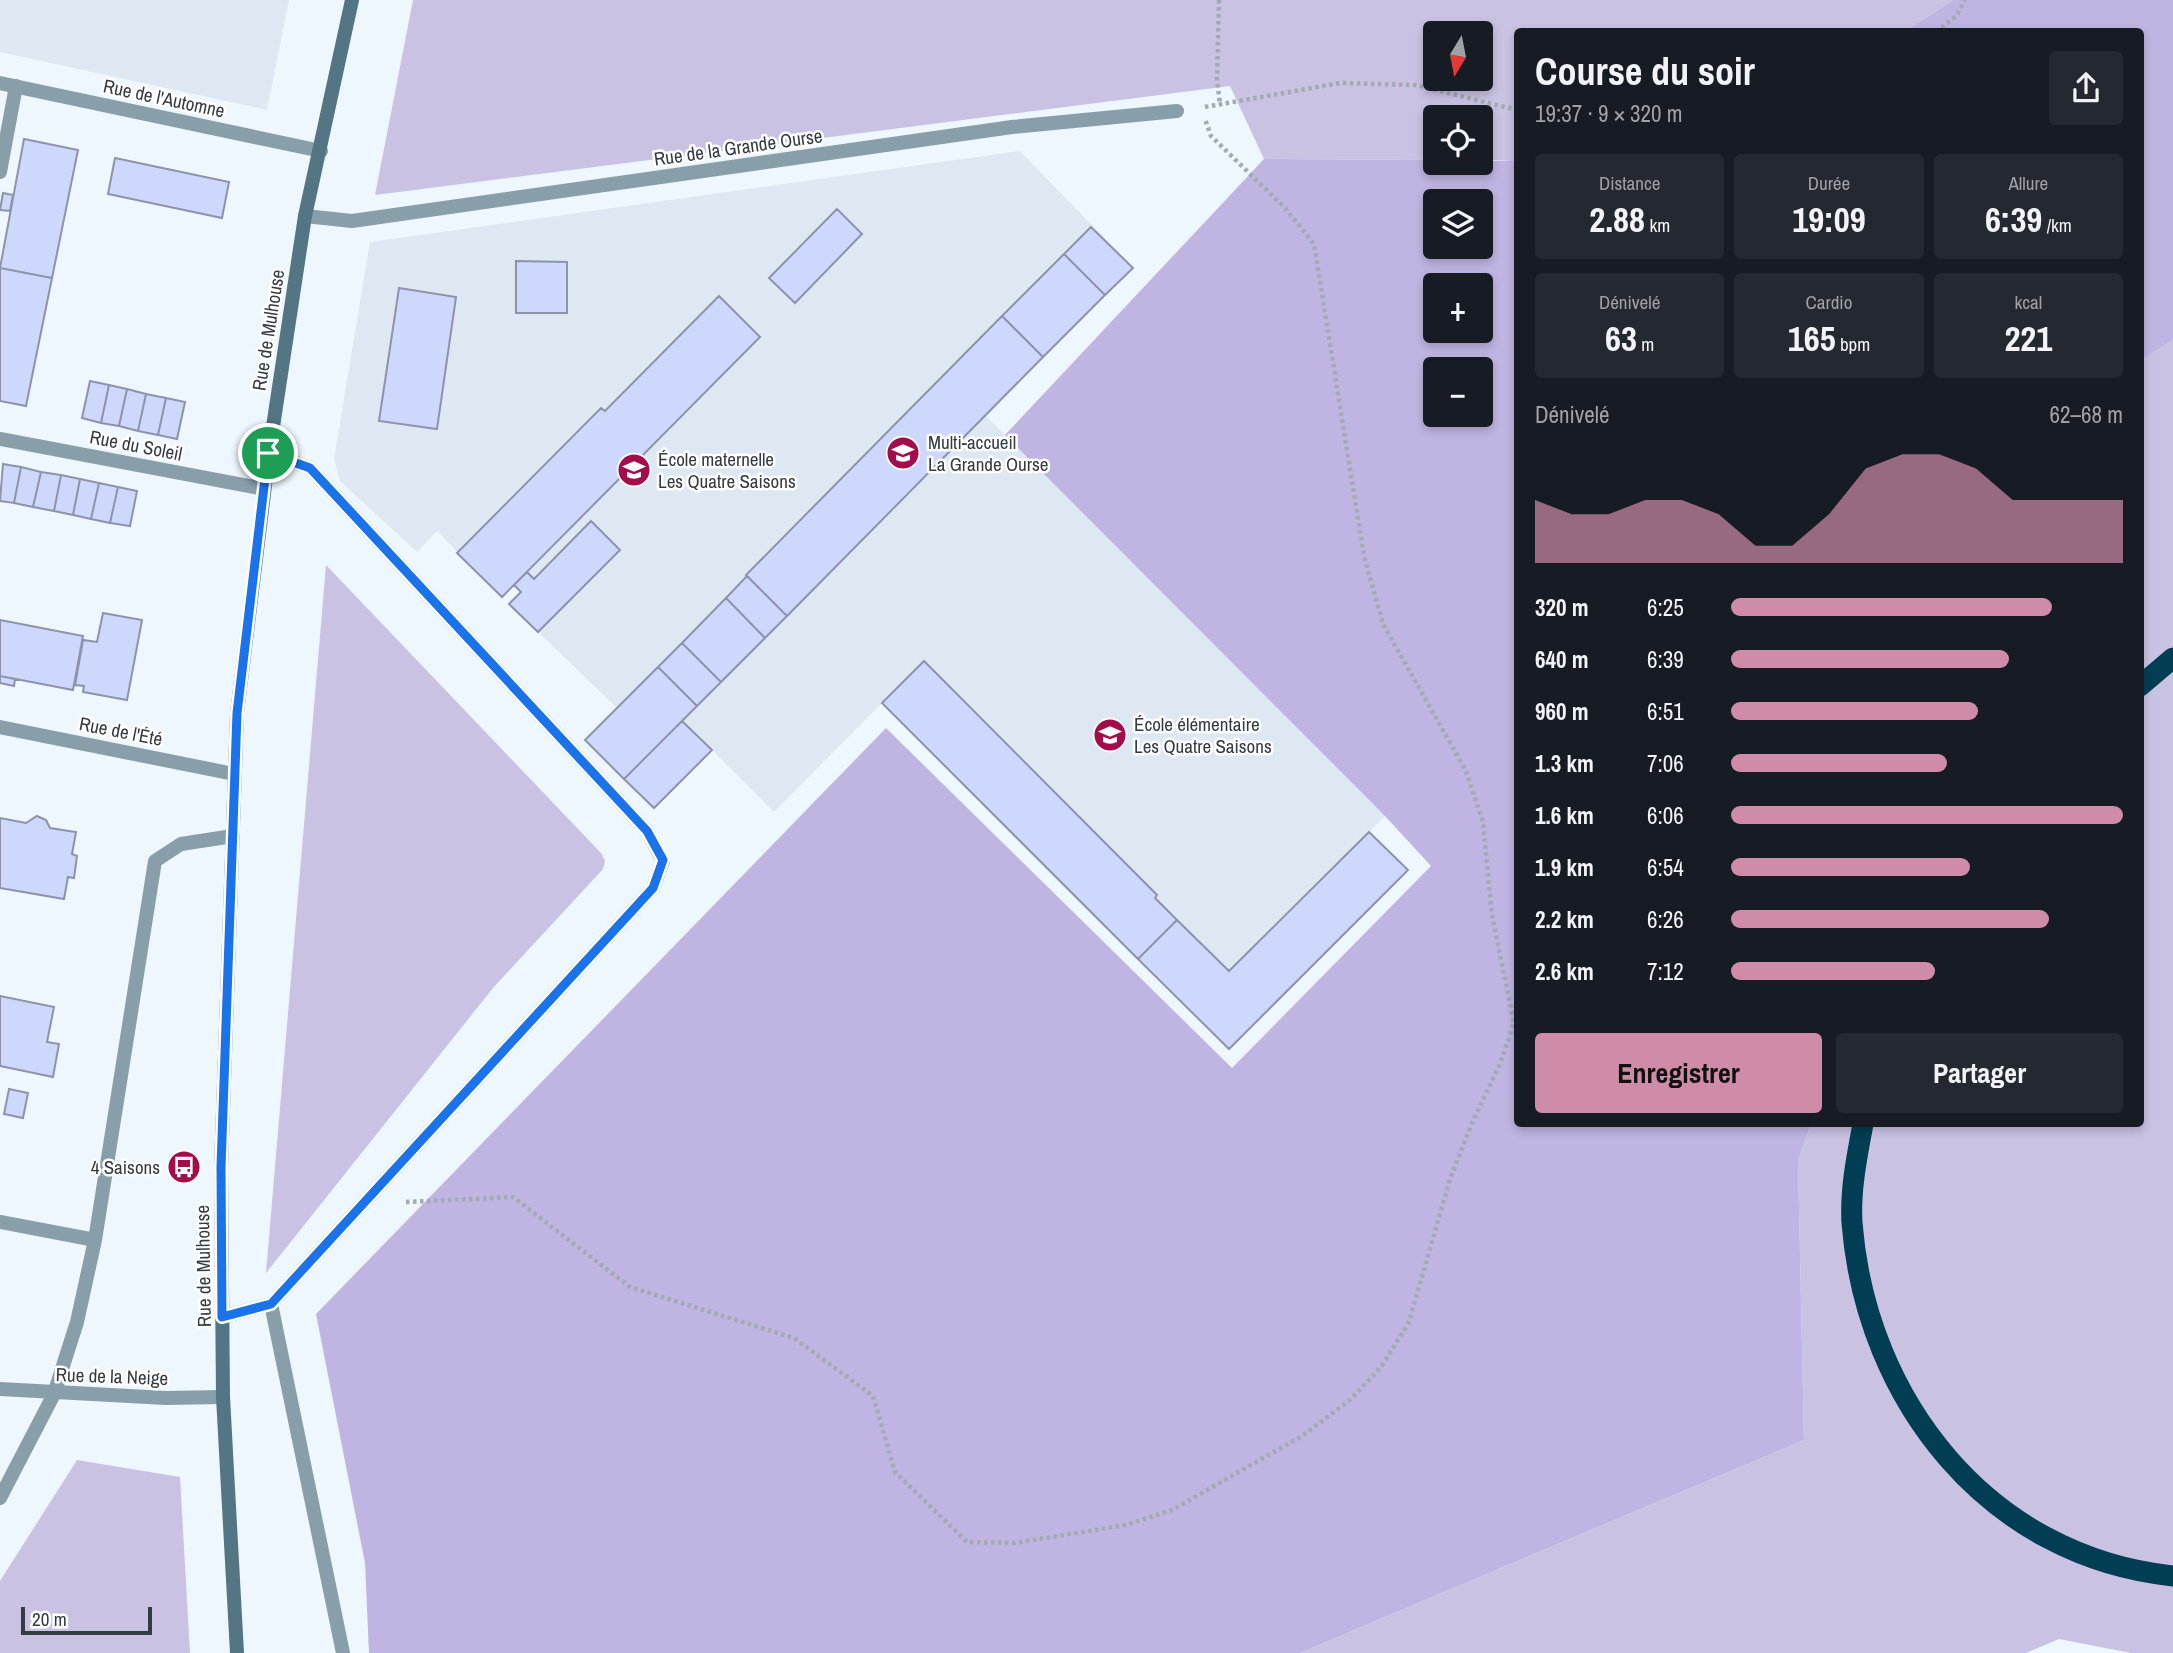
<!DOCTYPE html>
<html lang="fr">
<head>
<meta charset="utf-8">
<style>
	body { margin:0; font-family:"Archivo Narrow",sans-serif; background:#242831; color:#f1f3f6; height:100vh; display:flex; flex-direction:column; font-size:26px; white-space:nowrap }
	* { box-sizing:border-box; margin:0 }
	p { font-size:23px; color:#9ea1a6 }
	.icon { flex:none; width:38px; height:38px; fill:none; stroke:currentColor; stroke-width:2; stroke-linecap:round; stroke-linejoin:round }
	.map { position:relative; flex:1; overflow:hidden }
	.drawer { position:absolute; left:1514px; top:28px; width:630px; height:1099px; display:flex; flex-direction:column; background:#171b24; border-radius:7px; box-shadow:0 4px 10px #0003 }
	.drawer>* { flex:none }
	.needle { width:46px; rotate:190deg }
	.fabs { position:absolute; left:1423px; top:21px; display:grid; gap:14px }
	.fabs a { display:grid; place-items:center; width:70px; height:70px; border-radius:7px; background:#171b24; box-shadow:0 4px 10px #0003; font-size:35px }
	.scale { position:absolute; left:21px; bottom:18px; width:131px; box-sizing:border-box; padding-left:7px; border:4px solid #333b43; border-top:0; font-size:19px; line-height:24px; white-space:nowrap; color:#333b43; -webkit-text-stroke:5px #fff; paint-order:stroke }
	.pin { position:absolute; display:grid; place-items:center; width:60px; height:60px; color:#fff; margin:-30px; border:4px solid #fff; border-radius:50%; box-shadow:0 2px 7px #0007 }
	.round { display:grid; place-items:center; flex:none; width:74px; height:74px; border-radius:7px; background:#242831 }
	.head { display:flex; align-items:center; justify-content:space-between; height:119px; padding:0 21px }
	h1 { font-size:38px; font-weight:700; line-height:52px }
	.figures { display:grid; grid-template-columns:repeat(3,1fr); gap:10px; height:119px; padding:7px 21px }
	.figures div { display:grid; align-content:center; border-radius:7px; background:#242831; text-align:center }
	.figures b { font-size:35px; font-weight:700 }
	.figures small { font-size:19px; font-weight:400 }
	.figures p { font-size:19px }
	.chart { height:196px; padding:14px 21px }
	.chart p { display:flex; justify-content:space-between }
	.chart svg { width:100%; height:126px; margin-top:7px; fill:#ce8ca9; opacity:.7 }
	.primary-button { display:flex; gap:14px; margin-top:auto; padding:14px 21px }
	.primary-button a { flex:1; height:80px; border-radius:7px; background:#ce8ca9; color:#111; font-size:28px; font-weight:700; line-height:80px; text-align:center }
	.primary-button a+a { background:#242831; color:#f1f3f6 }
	ul { padding:0 21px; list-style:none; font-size:23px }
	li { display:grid; grid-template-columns:112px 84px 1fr; align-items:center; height:52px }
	li i { height:18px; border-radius:9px; background:#ce8ca9 }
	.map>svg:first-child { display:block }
	.built { fill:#dee8f3 }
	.green { fill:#cac2e3; fill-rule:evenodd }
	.forest { fill:#c0b5e2; fill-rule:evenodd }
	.building { fill:#ced8fd; stroke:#8d93ab; stroke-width:2 }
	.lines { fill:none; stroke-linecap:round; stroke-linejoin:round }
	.path { stroke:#a2aab2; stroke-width:4.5; stroke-dasharray:3.5 3.5; stroke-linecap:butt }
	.lane { stroke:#889ea9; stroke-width:14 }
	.street { stroke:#889ea9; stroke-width:14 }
	.secondary { stroke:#547584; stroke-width:14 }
	.highway { stroke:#023e53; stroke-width:21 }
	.route-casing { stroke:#fff; stroke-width:14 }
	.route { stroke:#1a73e8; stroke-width:9 }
	.labels { text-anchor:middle; stroke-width:5; stroke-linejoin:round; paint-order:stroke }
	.street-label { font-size:19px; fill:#333b43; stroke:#fff }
	.poi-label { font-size:19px; fill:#333b43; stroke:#fff; text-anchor:start }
</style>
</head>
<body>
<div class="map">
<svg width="2173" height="1653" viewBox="0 0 2173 1653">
	<rect width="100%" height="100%" fill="#eef6fe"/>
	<!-- built -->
	<path class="built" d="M0,0H289L267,110L0,52Z
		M1020,151L1133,268L986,416L1385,816L1369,832L1408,870L1229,1049L882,703L774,812L712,750L654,808L585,740L617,708L509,604L521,591L514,586L502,597L437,531L417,552L340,481L334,459L370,242Z"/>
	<!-- green -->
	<path class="green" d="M413,0H1953L1905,31L1517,32V160H1481L1480,117H1435V160L1264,159L1230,86L375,195ZM1435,33H1480V79H1435Z
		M2173,340V1653H2131L2059,1639L2026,1653H1300L1804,1440L1798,1160L1811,1124H2140V361Z
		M326,565L601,853L605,861L603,869L493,988L266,1273Z
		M77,1460L180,1477L190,1653H0V1581Z"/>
	<!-- forest -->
	<path class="forest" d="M1953,0H2173V340L2140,361V32L1905,31Z
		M1264,159L1435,160V163L1517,160V1124H1811L1798,1160L1804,1440L1300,1653H369L365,1563L316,1314L886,728L1232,1068L1431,866L1385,816L1005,435ZM1435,201H1480V247H1435ZM1435,285H1480V331H1435ZM1435,369H1480V415H1435Z"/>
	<!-- building -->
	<path class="building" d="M24,139L78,150L52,278L0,268Z
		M115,158L229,182L222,218L108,194Z
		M3,193L13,195L10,211L0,210Z
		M837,209L862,234L795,303L769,278Z
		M1091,227L1133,268L1105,295L1064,254Z
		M1064,254L1105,295L1043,357L1002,316Z
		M516,261L567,262V313H516Z
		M0,268L52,278L26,406L0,401Z
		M399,288L456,297L437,429L379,421Z
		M719,296L760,337L502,597L457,553L601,408L605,411Z
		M1002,316L1043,357L787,616L746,575Z
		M90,381L109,385L101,423L82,418Z
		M109,385L127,389L119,426L101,423Z
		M127,389L146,394L138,431L119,426Z
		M146,394L166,398L158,435L138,431Z
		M166,398L185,402L177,439L158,435Z
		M3,464L21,467L14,503L0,501Z
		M21,467L41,472L33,507L14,503Z
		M41,472L61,475L54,511L33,507Z
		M61,475L80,479L73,515L54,511Z
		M80,479L99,483L91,519L73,515Z
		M99,483L118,487L110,523L91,519Z
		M118,487L137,491L130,526L110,523Z
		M591,521L620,550L538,632L509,604L521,592L514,585L527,572L534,579Z
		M747,576L787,616L765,638L726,598Z
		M726,598L765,638L721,682L682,643Z
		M103,613L142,620L127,700L83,692L84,686L75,685L83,640L97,642Z
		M0,620L83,636L73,690L0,676Z
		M682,643L721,682L697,706L658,667Z
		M924,661L1157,895L1155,898L1177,920L1138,959L882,703Z
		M658,667L697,706L624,779L585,740Z
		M0,676L15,679L14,686L0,683Z
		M682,721L712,750L654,808L624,779Z
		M37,816L46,820L50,828L76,832L72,854L77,856L74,878L68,877L64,899L0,888V818L26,823Z
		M1369,832L1408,870L1229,1049L1138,959L1177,920L1229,971Z
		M0,996L54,1007L47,1042L59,1044L53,1077L0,1066Z
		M9,1089L28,1093L23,1118L4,1114Z"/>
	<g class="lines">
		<!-- path -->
		<path class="path" d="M1219,0L1217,80L1220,104
			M1936,32L1956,16L1965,0
			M1205,107L1340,83L1416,85L1517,110
			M406,1202L513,1197L630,1287L794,1338L873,1396L895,1472L967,1542L1014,1543L1126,1525L1172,1510L1302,1436L1350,1400L1381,1367L1409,1322L1450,1179L1472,1123L1500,1064L1514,1023L1492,915L1483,822L1466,771L1383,624L1364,556L1314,244L1285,208L1211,136L1205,119"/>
		<!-- lane -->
		<path class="lane" d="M271,1304L343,1653
			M222,1317L271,1304L653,888L663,861L647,831L310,468L269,453"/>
		<!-- street -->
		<path class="street" d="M0,83L321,151
			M0,172L16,86
			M305,216L352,221L1012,127L1177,111
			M0,439L264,489
			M0,727L234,774
			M0,1222L95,1240
			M0,1389L166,1398L223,1397
			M0,1498L54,1394L77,1322L95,1240L155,861L181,844L233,836"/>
		<!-- secondary -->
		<path class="secondary" d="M237,1653L223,1397L221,1167L237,713L269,453L305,216L352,0"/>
		<!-- highway -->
		<path class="highway" d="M2140,686L2173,658
			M1863,1124C1857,1156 1850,1190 1852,1223C1866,1401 1989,1557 2173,1576"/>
	</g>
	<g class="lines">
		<defs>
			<path id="route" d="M268,453L310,468L647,831L663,860L653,888L271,1304L222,1317L221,1167L237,713Z"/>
		</defs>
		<!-- route casing -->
		<use href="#route" class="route-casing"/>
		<!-- route -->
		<use href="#route" class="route"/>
	</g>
	<!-- icons -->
	<defs>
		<symbol id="school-disc" viewBox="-11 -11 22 22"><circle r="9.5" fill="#a30d4b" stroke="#fff"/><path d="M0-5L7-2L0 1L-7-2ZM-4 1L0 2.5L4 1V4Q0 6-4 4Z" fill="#fff"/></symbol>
		<symbol id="bus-disc" viewBox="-11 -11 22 22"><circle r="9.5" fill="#a30d4b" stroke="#fff"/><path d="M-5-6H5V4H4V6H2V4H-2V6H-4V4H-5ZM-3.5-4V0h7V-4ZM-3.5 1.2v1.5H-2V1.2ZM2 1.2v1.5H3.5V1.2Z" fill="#fff"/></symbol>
	</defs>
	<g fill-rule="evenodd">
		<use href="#school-disc" x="884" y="434" width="38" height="38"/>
		<use href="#school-disc" x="615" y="451" width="38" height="38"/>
		<use href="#school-disc" x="1091" y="716" width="38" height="38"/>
		<use href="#bus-disc" x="165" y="1148" width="38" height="38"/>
	</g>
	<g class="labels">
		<!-- street labels -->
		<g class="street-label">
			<text transform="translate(164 98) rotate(12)" y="7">Rue de l'Automne</text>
			<text transform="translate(738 147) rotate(-8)" y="7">Rue de la Grande Ourse</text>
			<text transform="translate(268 330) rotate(-81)" y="7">Rue de Mulhouse</text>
			<text transform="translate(136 445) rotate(11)" y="7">Rue du Soleil</text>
			<text transform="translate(121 731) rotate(11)" y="7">Rue de l'Été</text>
			<text transform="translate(203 1266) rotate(-91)" y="7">Rue de Mulhouse</text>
			<text transform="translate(112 1376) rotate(2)" y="7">Rue de la Neige</text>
		</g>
		<!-- poi labels -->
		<g class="poi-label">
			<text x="928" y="449">Multi-accueil<tspan x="928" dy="22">La Grande Ourse</tspan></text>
			<text x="658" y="466">École maternelle<tspan x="658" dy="22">Les Quatre Saisons</tspan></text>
			<text x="1134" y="731">École élémentaire<tspan x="1134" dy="22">Les Quatre Saisons</tspan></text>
			<text x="160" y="1174" text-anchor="end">4 Saisons</text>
		</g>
	</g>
</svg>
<div class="fabs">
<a><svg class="needle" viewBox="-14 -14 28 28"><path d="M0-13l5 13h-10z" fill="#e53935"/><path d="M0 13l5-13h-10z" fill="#9ea1a6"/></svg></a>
<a><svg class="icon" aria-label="locate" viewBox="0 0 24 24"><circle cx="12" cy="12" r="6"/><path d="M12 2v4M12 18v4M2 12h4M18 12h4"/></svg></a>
<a><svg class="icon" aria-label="layers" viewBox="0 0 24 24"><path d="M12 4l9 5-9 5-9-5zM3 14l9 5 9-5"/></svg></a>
<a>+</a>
<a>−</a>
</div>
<div class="scale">20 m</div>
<div class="pin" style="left:268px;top:453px;background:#1e9e55"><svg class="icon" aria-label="arrive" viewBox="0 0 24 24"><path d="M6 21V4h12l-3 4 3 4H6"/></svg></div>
<section class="drawer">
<div class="head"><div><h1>Course du soir</h1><p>19:37 · 9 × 320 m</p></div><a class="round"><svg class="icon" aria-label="share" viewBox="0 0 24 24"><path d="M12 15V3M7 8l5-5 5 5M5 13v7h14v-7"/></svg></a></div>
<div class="figures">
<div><p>Distance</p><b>2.88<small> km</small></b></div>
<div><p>Durée</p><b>19:09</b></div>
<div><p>Allure</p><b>6:39<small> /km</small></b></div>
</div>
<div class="figures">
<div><p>Dénivelé</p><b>63<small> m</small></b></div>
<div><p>Cardio</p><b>165<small> bpm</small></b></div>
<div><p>kcal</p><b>221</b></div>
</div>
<div class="chart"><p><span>Dénivelé</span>62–68 m</p>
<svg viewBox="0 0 160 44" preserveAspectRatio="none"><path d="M0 44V22L10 27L20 27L30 22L40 22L50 27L60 38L70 38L80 27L90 11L100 6L110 6L120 11L130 22L140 22L150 22L160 22V44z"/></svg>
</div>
<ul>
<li><b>320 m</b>6:25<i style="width:82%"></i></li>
<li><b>640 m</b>6:39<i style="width:71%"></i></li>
<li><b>960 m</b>6:51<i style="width:63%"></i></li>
<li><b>1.3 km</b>7:06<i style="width:55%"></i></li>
<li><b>1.6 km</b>6:06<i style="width:100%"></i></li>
<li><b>1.9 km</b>6:54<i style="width:61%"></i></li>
<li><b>2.2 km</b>6:26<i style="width:81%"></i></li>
<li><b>2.6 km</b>7:12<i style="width:52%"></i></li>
</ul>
<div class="primary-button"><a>Enregistrer</a><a>Partager</a></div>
</section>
</div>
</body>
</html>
